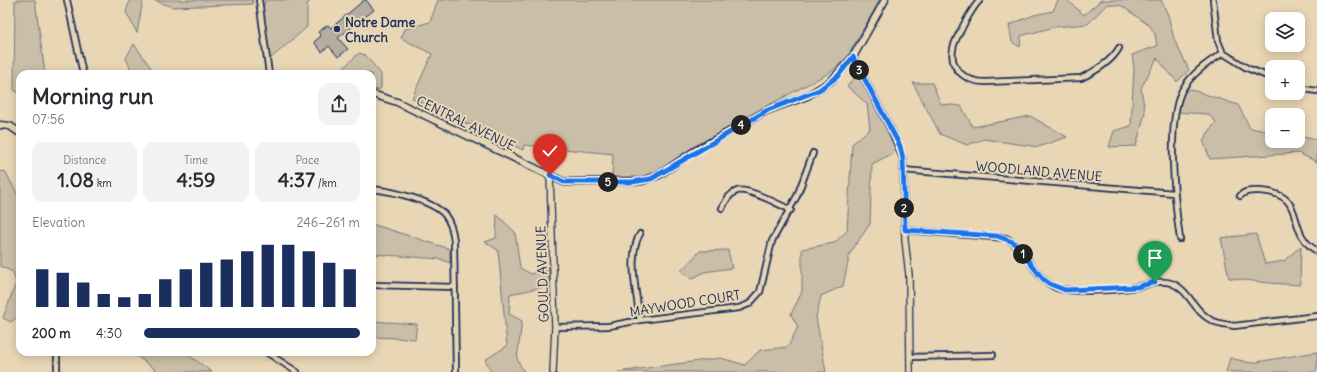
<!DOCTYPE html>
<html lang="en">
<head>
<meta charset="utf-8">
<style>
	body { margin:0; font-family:Delius,sans-serif; background:#f2f2f3; color:#2b2b33; height:100vh; display:flex; flex-direction:column; font-size:15px; white-space:nowrap }
	* { box-sizing:border-box; margin:0 }
	p { font-size:13px; color:#7c7c81 }
	.icon { flex:none; width:22px; height:22px; fill:none; stroke:currentColor; stroke-width:2; stroke-linecap:round; stroke-linejoin:round }
	.map { position:relative; flex:1; overflow:hidden }
	.details { position:absolute; left:16px; top:70px; width:360px; height:286px; display:flex; flex-direction:column; background:#fff; border-radius:12px; box-shadow:0 2px 10px #0003 }
	.details>* { flex:none }
	.buttons { position:absolute; left:1265px; top:12px; display:grid; gap:8px }
	.buttons a { display:grid; place-items:center; width:40px; height:40px; border-radius:8px; background:#fff; box-shadow:0 2px 10px #0003; font-size:20px }
	.pin { position:absolute; display:grid; place-items:center; width:34px; height:34px; color:#fff; margin:-41px -17px; border-radius:50% 50% 50% 0; rotate:-45deg; box-shadow:0 0 4px #0007 }
	.pin .icon { rotate:45deg }
	.km { position:absolute; width:20px; height:20px; margin:-10px; border-radius:50%; background:#222; color:#fff; font-size:11px; line-height:20px; text-align:center }
	.round { display:grid; place-items:center; flex:none; width:42px; height:42px; border-radius:12px; background:#f2f2f3 }
	.summary { display:flex; align-items:center; justify-content:space-between; height:68px; padding:0 16px }
	h1 { font-size:22px; font-weight:700; line-height:30px }
	.metrics { display:grid; grid-template-columns:repeat(3,1fr); gap:6px; height:68px; padding:4px 16px }
	.metrics div { display:grid; align-content:center; border-radius:10px; background:#f2f2f3; text-align:center }
	.metrics b { font-size:20px; font-weight:700 }
	.metrics small { font-size:11px; font-weight:400 }
	.metrics p { font-size:11px }
	.chart { height:112px; padding:8px 16px }
	.chart p { display:flex; justify-content:space-between }
	.chart svg { width:100%; height:72px; margin-top:4px; stroke:#1b2f5e; stroke-width:6 }
	ul { padding:0 16px; list-style:none; font-size:13px }
	li { display:grid; grid-template-columns:64px 48px 1fr; align-items:center; height:30px }
	li i { height:10px; border-radius:5px; background:#1b2f5e }
	.map>svg:first-child { display:block }
	.green { fill:#cabea8; stroke:#727683 }
	.building { fill:#b5ad9f; stroke:#1b2f5e }
	.lines { fill:none; stroke-linecap:round; stroke-linejoin:round }
	.minor-casing { stroke:#1b2f5e; stroke-width:8 }
	.tertiary-casing { stroke:#1b2f5e; stroke-width:8 }
	.secondary-casing { stroke:#1b2f5e; stroke-width:9 }
	.minor { stroke:#e8d6b4; stroke-width:4.5 }
	.tertiary { stroke:#e8d6b4; stroke-width:5.5 }
	.secondary { stroke:#e8d6b4; stroke-width:6 }
	.route-casing { stroke:#fff; stroke-width:8 }
	.route { stroke:#1a73e8; stroke-width:5 }
	.poi-dot { fill:#1b2f5e; stroke:#e8d6b4; stroke-width:1.5 }
	.labels { text-anchor:middle; stroke-width:4; stroke-linejoin:round; paint-order:stroke }
	.poi-label { font-size:13px; font-weight:bold; fill:#1b2f5e; stroke:#e8d6b4; text-anchor:start }
	.street-label { font-size:13px; fill:#1b2f5e; stroke:#e8d6b4 }
</style>
</head>
<body>
<div class="map">
<svg width="1317" height="372" viewBox="0 0 1317 372">
	<rect width="100%" height="100%" fill="#e8d6b4"/>
	<filter id="ink" filterUnits="userSpaceOnUse"><feTurbulence type="fractalNoise" baseFrequency=".025" numOctaves="2"/><feDisplacementMap in="SourceGraphic" scale="8" xChannelSelector="R" yChannelSelector="G"/><feConvolveMatrix kernelMatrix="1 2 1 2 8 2 1 2 1" color-interpolation-filters="sRGB"/></filter>
	<g filter="url(#ink)">
		<!-- green -->
		<path class="green" d="M15,0H35L45,74H20V94L14,90Z
			M130,0H143L137,33L126,12Z
			M153,0H253V4L173,7Z
			M265,0H312L307,4V27L270,59L263,9Z
			M438,0H880L846,59L829,73L763,108L654,173L637,179L612,177L613,154L524,145L523,150L412,98L432,54L401,38L405,29L430,22Z
			M1058,0H1067L1084,15L1101,0H1161L1168,15L1174,39L1189,70L1177,82L1157,58L1141,88L1145,113L1136,146L1109,147L1114,131L1131,126L1134,68L1132,55L1157,46L1155,34L1150,26L1122,6L1107,4L1088,24L1054,27L1021,36L1020,47L1012,42L1009,25L1034,15L1053,11Z
			M134,44L151,68V74H133L126,58Z
			M359,53L365,55L381,74V88L379,90L372,89V74H337Z
			M858,74L897,151L872,164L870,224L850,253L843,286L821,296L816,317L826,372H618L721,358L745,365L760,350L788,347L798,327L791,314L802,292V249L834,243L847,231L852,144L870,129L867,104L847,86Z
			M913,83H932L941,104L961,106L973,127L1030,116L1067,137L1038,147L984,139L967,145L940,134Z
			M1186,88L1238,105L1250,128L1272,132V141H1298V136L1317,140V162L1298,153L1210,159L1203,140L1216,122L1208,114L1177,112Z
			M5,171L20,199V315L11,322L3,318L16,283L13,272L0,266V172Z
			M497,215L515,232L520,268L531,274L549,266V286L510,294L509,314L522,321L517,359L524,372H491L485,360L507,346L498,250L485,242L496,238Z
			M372,224L450,249V263L440,259L372,254Z
			M1256,234L1265,264L1284,261L1301,246L1300,285L1269,283L1229,278L1221,238Z
			M728,250L732,268L704,272L692,279L681,271L700,251Z
			M372,321L417,324L415,339L372,337Z
			M131,352H184L212,372H159Z
			M1317,352V369L1315,372H1226L1230,358L1251,363Z"/>
		<!-- building -->
		<path class="building" d="M364,0H366L374,10L338,38L348,49L338,57L329,46L322,52L314,42L321,36L318,32L328,25L331,28Z"/>
		<g class="lines">
			<defs>
				<path id="minor" d="M67,0L83,74
					M259,0L269,74
					M980,0C973,7 968,17 963,26C960,33 954,41 953,49C949,70 967,82 985,82L1081,78C1094,72 1112,61 1119,48
					M1213,0L1218,41L1223,53
					M1223,53L1247,68L1272,78
					M1298,88L1317,91
					M903,170L1174,193
					M372,189C391,191 432,200 445,215C451,223 453,231 454,241L456,372
					M1240,196C1245,190 1253,191 1260,191C1310,194 1283,231 1317,251
					M722,208C726,201 729,194 737,191C748,187 779,205 791,210
					M905,230L1006,238C1027,249 1033,278 1057,288C1072,293 1119,290 1136,287C1148,285 1158,279 1171,283C1189,289 1194,312 1211,320C1218,324 1226,324 1234,326L1317,316
					M640,234C627,255 637,297 640,320
					M1180,239C1175,205 1165,116 1184,87C1193,73 1208,62 1223,53
					M372,285L455,287
					M555,327L609,326L640,320L739,308L749,304L760,292L772,241L797,196L813,153
					M266,352L297,372
					M910,357L993,355
					M57,372V352"/>
				<path id="tertiary" d="M853,57L892,131L903,159L905,240L909,275L910,372
					M550,175L555,327L553,372"/>
				<path id="secondary" d="M372,94L397,102L564,182L642,181L659,175L693,152L768,110L807,96L831,81L853,57L885,0
					M0,125L10,126L20,133"/>
			</defs>
			<!-- minor casing -->
			<use href="#minor" class="minor-casing"/>
			<!-- tertiary casing -->
			<use href="#tertiary" class="tertiary-casing"/>
			<!-- secondary casing -->
			<use href="#secondary" class="secondary-casing"/>
			<!-- minor -->
			<use href="#minor" class="minor"/>
			<!-- tertiary -->
			<use href="#tertiary" class="tertiary"/>
			<!-- secondary -->
			<use href="#secondary" class="secondary"/>
		</g>
	</g>
	<g class="lines" filter="url(#ink)">
		<defs>
			<path id="route" d="M550,175L564,182H632L651,179L768,110L819,90L838,76L853,57L900,146L903,159L905,230L997,236L1013,242L1043,279L1050,284L1065,290L1137,287L1155,282"/>
		</defs>
		<!-- route casing -->
		<use href="#route" class="route-casing"/>
		<!-- route -->
		<use href="#route" class="route"/>
	</g>
	<!-- markers -->
	<circle class="poi-dot" cx="337" cy="29" r="4"/>
	<g class="labels">
		<!-- poi labels -->
		<g class="poi-label">
			<text x="345" y="27">Notre Dame<tspan x="345" dy="15">Church</tspan></text>
		</g>
		<!-- street labels -->
		<g class="street-label">
			<text transform="translate(466 123) rotate(26)" y="5">CENTRAL AVENUE</text>
			<text transform="translate(1039 171) rotate(5)" y="5">WOODLAND AVENUE</text>
			<text transform="translate(542 274) rotate(-92)" y="5">GOULD AVENUE</text>
			<text transform="translate(685 303) rotate(-9)" y="5">MAYWOOD COURT</text>
		</g>
	</g>
</svg>
<div class="buttons">
<a><svg class="icon" aria-label="layers" viewBox="0 0 24 24"><path d="M12 4l9 5-9 5-9-5zM3 14l9 5 9-5"/></svg></a>
<a>+</a>
<a>−</a>
</div>
<div class="pin" style="left:1155px;top:282px;background:#1e9e55"><svg class="icon" aria-label="arrive" viewBox="0 0 24 24"><path d="M6 21V4h12l-3 4 3 4H6"/></svg></div>
<div class="pin" style="left:550px;top:175px;background:#d93025"><svg class="icon" aria-label="check" viewBox="0 0 24 24"><path d="M5 12l5 5 9-10"/></svg></div>
<b class="km" style="left:1023px;top:254px">1</b>
<b class="km" style="left:904px;top:208px">2</b>
<b class="km" style="left:859px;top:70px">3</b>
<b class="km" style="left:741px;top:125px">4</b>
<b class="km" style="left:608px;top:182px">5</b>
<section class="details">
<div class="summary"><div><h1>Morning run</h1><p>07:56</p></div><a class="round"><svg class="icon" aria-label="share" viewBox="0 0 24 24"><path d="M12 15V3M7 8l5-5 5 5M5 13v7h14v-7"/></svg></a></div>
<div class="metrics">
<div><p>Distance</p><b>1.08<small> km</small></b></div>
<div><p>Time</p><b>4:59</b></div>
<div><p>Pace</p><b>4:37<small> /km</small></b></div>
</div>
<div class="chart"><p><span>Elevation</span>246–261 m</p>
<svg viewBox="0 0 160 44" preserveAspectRatio="none"><path d="M5 44V21M15 44V23M25 44V29M35 44V36M45 44V38M55 44V36M65 44V27M75 44V21M85 44V17M95 44V15M105 44V10M115 44V6M125 44V6M135 44V10M145 44V17M155 44V21"/></svg>
</div>
<ul>
<li><b>200 m</b>4:30<i style="width:100%"></i></li>
</ul>
</section>
</div>
</body>
</html>
